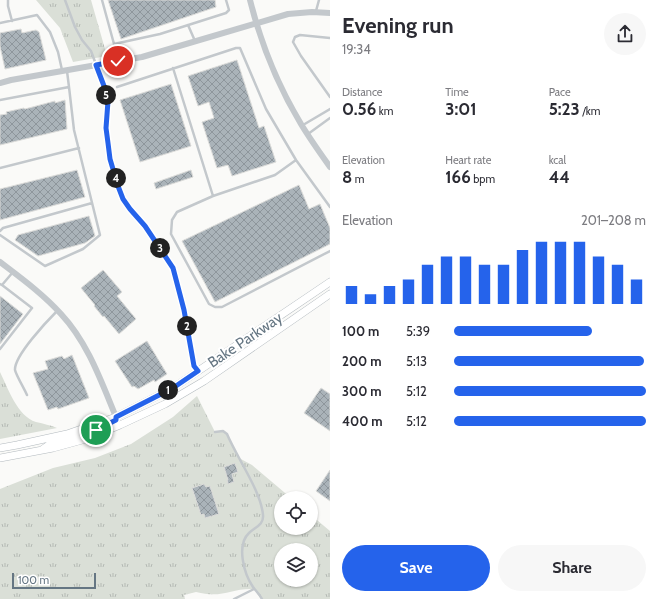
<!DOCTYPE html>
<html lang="en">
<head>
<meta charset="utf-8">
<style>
	body { margin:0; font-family:Cabin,sans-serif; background:#f7f7f7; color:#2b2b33; height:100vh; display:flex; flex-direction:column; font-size:15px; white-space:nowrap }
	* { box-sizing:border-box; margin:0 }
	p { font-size:13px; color:#7c7c81 }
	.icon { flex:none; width:22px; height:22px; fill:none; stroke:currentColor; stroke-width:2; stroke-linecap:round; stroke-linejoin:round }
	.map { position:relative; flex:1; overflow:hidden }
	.sheet { display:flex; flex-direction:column; background:#fff; width:328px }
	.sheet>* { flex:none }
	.controls { position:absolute; left:274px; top:491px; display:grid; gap:8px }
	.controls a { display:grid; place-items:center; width:44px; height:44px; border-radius:50%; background:#fff; box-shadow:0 1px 3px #0004; font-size:20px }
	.scale { position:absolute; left:12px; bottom:10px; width:84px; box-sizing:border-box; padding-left:4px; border:2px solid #657683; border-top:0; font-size:11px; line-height:14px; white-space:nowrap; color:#657683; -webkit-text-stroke:3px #fff; paint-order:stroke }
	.pin { position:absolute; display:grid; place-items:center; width:34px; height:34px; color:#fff; margin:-17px; border:2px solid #fff; border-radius:50%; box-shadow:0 1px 4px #0007 }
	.km { position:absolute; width:20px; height:20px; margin:-10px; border-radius:50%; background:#222; color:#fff; font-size:11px; line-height:20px; text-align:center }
	.round { display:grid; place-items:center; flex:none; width:42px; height:42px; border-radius:21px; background:#f7f7f7 }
	.head { display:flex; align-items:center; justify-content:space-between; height:68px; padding:0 12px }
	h1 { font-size:22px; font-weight:700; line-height:30px }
	.stats { display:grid; grid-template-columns:repeat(3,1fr); gap:6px; height:68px; padding:4px 12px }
	.stats div { display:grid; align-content:center }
	.stats b { font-size:17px; font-weight:700 }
	.stats small { font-size:11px; font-weight:400 }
	.stats p { font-size:11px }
	.chart { height:112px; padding:8px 12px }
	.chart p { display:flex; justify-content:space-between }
	.chart svg { width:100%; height:72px; margin-top:4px; stroke:#2563eb; stroke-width:6 }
	.button { display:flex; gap:8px; margin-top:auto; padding:8px 12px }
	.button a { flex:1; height:46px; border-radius:24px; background:#2563eb; color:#fff; font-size:16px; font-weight:700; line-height:46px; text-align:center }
	.button a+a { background:#f7f7f7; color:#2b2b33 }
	ul { padding:0 12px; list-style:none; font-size:13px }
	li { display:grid; grid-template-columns:64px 48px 1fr; align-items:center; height:30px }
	li i { height:10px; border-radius:5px; background:#2563eb }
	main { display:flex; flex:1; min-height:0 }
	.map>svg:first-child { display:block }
	.grass { fill:url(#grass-tufts); fill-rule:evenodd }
	.building { fill:url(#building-cross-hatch); stroke:#dcdcda }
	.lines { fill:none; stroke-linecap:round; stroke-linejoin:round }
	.secondary-casing { stroke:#b3babf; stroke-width:8 }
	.service { stroke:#c3c8cc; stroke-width:2.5 }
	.tertiary { stroke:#c3c8cc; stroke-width:6 }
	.secondary { stroke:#fff; stroke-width:7 }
	.route-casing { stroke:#fff; stroke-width:8 }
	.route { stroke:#2563eb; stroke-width:5 }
	.labels { text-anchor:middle; stroke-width:4; stroke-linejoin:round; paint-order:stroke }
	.street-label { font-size:15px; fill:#657683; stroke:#fff }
</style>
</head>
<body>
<main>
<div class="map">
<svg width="330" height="599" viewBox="0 0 330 599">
	<defs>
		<pattern id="grass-tufts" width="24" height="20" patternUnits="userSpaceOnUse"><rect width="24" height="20" fill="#dadfd7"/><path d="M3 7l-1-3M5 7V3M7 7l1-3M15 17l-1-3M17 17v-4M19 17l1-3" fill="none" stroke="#b4b9b4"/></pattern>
		<pattern id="building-cross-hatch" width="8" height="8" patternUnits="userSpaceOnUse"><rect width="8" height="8" fill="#aab3b9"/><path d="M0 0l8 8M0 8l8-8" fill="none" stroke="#8e969c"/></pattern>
	</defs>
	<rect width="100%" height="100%" fill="#fafaf8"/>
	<!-- grass -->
	<path class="grass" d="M36,0H91L107,56L73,62L60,28Z
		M0,372C8,388 17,416 36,422C44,424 50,425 57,428L0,439Z
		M197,396L215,432L223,431L227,434L239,458L252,465L291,498H281V528H311V515L330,531V599H261L254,589C230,588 223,599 196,592L184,595L185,599H0V489L53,468L95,458L131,444L173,417ZM281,550H311V580H281Z"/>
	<!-- building -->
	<path class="building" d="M108,0H215L216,7L121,39Z
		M21,29L22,33L36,30L39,32L46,60L5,69L0,46V33Z
		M237,60L259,128L264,126L276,162L232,176L228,165L217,168L202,122L214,118L209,102L198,106L188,76Z
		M171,84L191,146L140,162L120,100Z
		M65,100L67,129L0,145V115L7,114L6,112L24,108L25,109L55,101V103Z
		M77,170L85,197L0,220V189Z
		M191,170L193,177L156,189L154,183Z
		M299,185L309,209L320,204L330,228V244L215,302L182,241Z
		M89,216L95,236L85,243L38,256L15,240L18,235Z
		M103,270L122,292L117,296L136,319L119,334L104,316L103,317L94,306L95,305L81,288Z
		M0,296L23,314L0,344Z
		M147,341L167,374L155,382L154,380L138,389L134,386L132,387L115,361Z
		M72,355L89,398L58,409L57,407L48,410L33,373L48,369L45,361L62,356L64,359Z
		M321,388L330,394V431L304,413Z
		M235,463L238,472L232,474L234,482L228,484L227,480H228L224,467Z
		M330,470V501L316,491Z
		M204,484L206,487L210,486L219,514L205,518L204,514L201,515L192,488Z"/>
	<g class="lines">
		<defs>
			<path id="secondary" d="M0,448L17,445L67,434L116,417L173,388L330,282
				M43,449L52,443L101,428
				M0,458L53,448L86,439L120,425L165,404L204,381L330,294"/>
		</defs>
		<!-- secondary casing -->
		<use href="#secondary" class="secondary-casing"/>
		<!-- service -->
		<path class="service" d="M8,0V6L12,21
			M65,0L75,27L82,40L91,51L104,86L107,101L106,128L108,143L110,159L118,186L123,199L130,209L145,227L173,268L184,311L195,366L197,369
			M102,0L114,44L117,61
			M316,11L319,0
			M0,23L37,15L50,32L58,52L62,70
			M188,25L195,41
			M330,38L300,35L295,37L293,42L301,56L330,97
			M114,44L160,34L226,13L229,10L226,0
			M173,68L213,196
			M67,71L69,87
			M117,87L236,48H240L266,109L296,160L330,207
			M0,100L69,87L74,130L100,235L83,249L45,266L0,235
			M303,125L330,109
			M308,134L330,118
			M296,160L275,175L213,196L177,212L172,220L171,234L209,304L215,307H222L330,251
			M0,168L79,148
			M0,231L3,228L92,203
			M0,284L2,285L13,272
			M0,349L32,308L2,285
			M27,395C25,390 16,375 15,370C14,356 47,321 58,310
			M215,432L223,431L227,434C237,458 261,491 263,515C264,525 255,527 249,533C236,545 244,574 253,587C256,591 260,595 262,599
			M234,599L254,589"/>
		<!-- tertiary -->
		<path class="tertiary" d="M250,0C261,44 278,86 301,124C310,139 320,153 330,167
			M0,83L11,80L142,57L288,14L312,12L330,13
			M0,262C21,278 43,294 61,314C88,343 101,381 116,417"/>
		<!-- secondary -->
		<use href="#secondary" class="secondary"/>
	</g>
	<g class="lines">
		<defs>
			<path id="route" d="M96,430L116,420V417L173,388L198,371L194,366L184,310L173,268L145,226L130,209L123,199L118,186L110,159L108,143L106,128L108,101L104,86L96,65L118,61"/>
		</defs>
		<!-- route casing -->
		<use href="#route" class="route-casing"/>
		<!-- route -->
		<use href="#route" class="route"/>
	</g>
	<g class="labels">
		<!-- street labels -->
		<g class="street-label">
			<text transform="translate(245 340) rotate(-34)" y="5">Bake Parkway</text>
		</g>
	</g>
</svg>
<div class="controls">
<a><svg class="icon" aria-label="locate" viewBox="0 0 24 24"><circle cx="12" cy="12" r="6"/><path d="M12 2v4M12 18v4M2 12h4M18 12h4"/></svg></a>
<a><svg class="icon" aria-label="layers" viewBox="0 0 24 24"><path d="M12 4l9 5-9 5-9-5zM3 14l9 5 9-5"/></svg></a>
</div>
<div class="scale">100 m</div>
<div class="pin" style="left:96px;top:430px;background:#1e9e55"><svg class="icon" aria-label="arrive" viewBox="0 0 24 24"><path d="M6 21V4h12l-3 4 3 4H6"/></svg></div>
<div class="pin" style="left:118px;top:61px;background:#d93025"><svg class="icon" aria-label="check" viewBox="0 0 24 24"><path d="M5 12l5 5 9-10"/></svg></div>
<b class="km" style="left:168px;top:390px">1</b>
<b class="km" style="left:187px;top:326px">2</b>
<b class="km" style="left:160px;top:248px">3</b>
<b class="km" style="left:116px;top:178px">4</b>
<b class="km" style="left:106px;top:95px">5</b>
</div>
<section class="sheet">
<div class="head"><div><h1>Evening run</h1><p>19:34</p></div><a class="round"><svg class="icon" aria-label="share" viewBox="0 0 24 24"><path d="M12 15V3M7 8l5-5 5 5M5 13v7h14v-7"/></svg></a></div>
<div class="stats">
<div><p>Distance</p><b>0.56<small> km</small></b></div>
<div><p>Time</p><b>3:01</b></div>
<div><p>Pace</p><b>5:23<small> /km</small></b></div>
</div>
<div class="stats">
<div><p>Elevation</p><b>8<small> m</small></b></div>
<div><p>Heart rate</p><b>166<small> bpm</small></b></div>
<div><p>kcal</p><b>44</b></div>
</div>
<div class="chart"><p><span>Elevation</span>201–208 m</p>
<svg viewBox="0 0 160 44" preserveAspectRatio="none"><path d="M5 44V33M15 44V38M25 44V33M35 44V29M45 44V20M55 44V15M65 44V15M75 44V20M85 44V20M95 44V11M105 44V6M115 44V6M125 44V6M135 44V15M145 44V20M155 44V29"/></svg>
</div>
<ul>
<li><b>100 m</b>5:39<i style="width:72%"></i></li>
<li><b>200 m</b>5:13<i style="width:99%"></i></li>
<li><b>300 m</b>5:12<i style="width:100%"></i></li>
<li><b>400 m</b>5:12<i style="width:100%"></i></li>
</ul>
<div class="button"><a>Save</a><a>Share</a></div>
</section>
</main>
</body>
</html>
